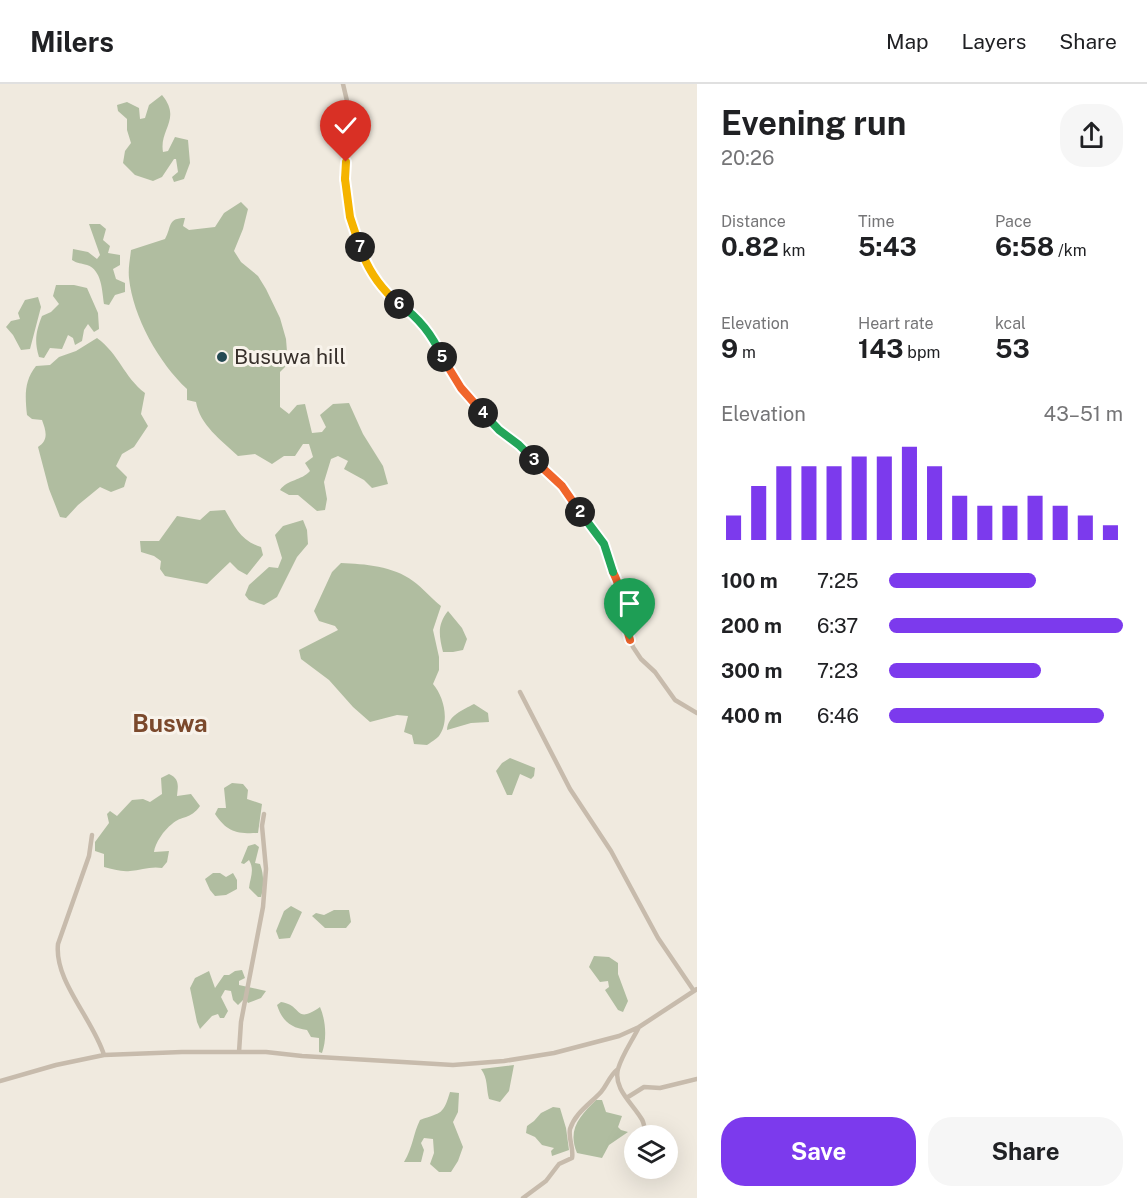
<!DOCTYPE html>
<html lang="en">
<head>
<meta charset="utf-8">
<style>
	body { margin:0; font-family:"Public Sans",sans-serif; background:#f6f6f6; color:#202124; height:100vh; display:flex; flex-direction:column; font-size:22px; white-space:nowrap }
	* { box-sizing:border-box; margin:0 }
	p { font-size:20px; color:#757577 }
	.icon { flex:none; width:33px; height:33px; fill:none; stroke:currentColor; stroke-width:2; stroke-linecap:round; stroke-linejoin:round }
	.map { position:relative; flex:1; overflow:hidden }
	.sheet { display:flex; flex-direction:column; background:#fff; width:450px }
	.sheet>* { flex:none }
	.controls { position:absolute; left:624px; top:1041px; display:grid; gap:12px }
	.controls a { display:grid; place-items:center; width:54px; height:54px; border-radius:50%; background:#fff; box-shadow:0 6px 24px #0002; font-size:30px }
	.pin { position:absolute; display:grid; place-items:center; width:51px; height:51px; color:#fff; margin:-62px -26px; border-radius:50% 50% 50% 0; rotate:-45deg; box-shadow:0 0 6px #0007 }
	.pin .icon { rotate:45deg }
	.km { position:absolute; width:30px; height:30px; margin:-15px; border-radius:50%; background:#222; color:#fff; font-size:16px; line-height:30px; text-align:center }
	.round { display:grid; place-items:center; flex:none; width:63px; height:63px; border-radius:24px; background:#f6f6f6 }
	.headline { display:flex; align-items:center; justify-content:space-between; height:102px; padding:0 24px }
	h1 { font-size:33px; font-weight:700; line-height:45px }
	.figures { display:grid; grid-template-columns:repeat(3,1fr); gap:9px; height:102px; padding:6px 24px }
	.figures div { display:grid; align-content:center }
	.figures b { font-size:26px; font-weight:700 }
	.figures small { font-size:16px; font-weight:400 }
	.figures p { font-size:16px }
	.chart { height:168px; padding:12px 24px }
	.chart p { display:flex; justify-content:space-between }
	.chart svg { width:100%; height:108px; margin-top:6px; stroke:#7c3aed; stroke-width:6 }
	.cta { display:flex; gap:12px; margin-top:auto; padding:12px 24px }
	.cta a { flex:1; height:69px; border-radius:24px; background:#7c3aed; color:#fff; font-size:24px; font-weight:700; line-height:69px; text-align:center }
	.cta a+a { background:#f6f6f6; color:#202124 }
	ul { padding:0 24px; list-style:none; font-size:20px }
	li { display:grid; grid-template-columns:96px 72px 1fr; align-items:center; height:45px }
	li i { height:15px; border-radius:8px; background:#7c3aed }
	header { display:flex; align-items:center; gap:36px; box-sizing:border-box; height:84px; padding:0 30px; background:#fff; border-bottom:2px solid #e0e0e0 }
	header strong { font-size:28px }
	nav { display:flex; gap:33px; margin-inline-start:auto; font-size:21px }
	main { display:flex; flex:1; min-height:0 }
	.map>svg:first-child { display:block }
	.green { fill:#b0bda0 }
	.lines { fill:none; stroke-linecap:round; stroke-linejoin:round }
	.street { stroke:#c7bbac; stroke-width:4.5 }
	.split-1-casing { stroke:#fff; stroke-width:12 }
	.split-2-casing { stroke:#fff; stroke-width:12 }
	.split-3-casing { stroke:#fff; stroke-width:12 }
	.split-4-casing { stroke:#fff; stroke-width:12 }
	.split-5-casing { stroke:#fff; stroke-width:12 }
	.split-6-casing { stroke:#fff; stroke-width:12 }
	.split-7-casing { stroke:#fff; stroke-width:12 }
	.split-8-casing { stroke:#fff; stroke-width:12 }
	.split-9-casing { stroke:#fff; stroke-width:12 }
	.split-1 { stroke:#f0652b; stroke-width:8 }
	.split-2 { stroke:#22a559; stroke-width:8 }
	.split-3 { stroke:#f0652b; stroke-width:8 }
	.split-4 { stroke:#22a559; stroke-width:8 }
	.split-5 { stroke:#f0652b; stroke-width:8 }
	.split-6 { stroke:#22a559; stroke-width:8 }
	.split-7 { stroke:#f5b400; stroke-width:8 }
	.split-8 { stroke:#f5b400; stroke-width:8 }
	.split-9 { stroke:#f5b400; stroke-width:8 }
	.poi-dot { fill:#244a53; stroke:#f8f3eb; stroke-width:2 }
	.labels { text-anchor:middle; stroke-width:6; stroke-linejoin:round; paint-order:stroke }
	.poi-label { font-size:21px; fill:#362f2a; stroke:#f8f3eb; text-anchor:start }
	.quarter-label { font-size:24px; font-weight:bold; fill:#7b492c; stroke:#f8f3eb }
</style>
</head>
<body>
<header>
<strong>Milers</strong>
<nav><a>Map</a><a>Layers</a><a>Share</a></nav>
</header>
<main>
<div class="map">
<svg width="697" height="1114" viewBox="0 0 697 1114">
	<rect width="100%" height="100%" fill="#f0eadf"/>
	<!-- green -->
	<path class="green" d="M162,11C182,35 159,45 163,68L168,67L175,53L188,56L190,79L184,95L174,98L172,93L178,88L176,75H174L162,93L153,97L135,91L123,79L125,67L131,59L127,46V35L118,27L117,21L127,18L139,24L140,35L145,34L149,21Z
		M241,118L248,125L243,145L234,167L241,178L258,192L266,205L280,234L286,255L288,280L280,288V323L289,330L297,321L305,320L312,349L322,348L326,343L320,331L333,320L349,319L363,350L383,382L388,400L372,404L364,396L344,385L348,377L338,372L331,375L324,398L327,415L325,426L317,427L298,411H289L280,406C288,395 301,397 310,387L305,379L313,373L309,360H303L295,372H284L272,380L255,370L238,372C221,356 200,341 196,318L187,316V305C159,279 133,233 129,194C128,185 130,175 131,166L165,155C172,143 167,134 185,134L183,142L189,146L215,143L224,129Z
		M89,140H100L106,145L103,156L110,162L108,169L120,171V181L113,185L116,195L125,199V208L115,211L109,221L104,220C102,207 102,186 87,181C81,179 78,180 72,176L73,165L88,168L97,175L100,171Z
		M56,201H74L87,204L98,229L99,245L94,248L88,240L84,246L82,257L75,261L73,254L68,251L62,265L50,264L44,274L39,273C34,257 36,247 42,232L51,228L59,220L53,212Z
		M38,213L41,223L30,265L21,266L13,251L6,243L11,237L20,235L18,229L25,216Z
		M97,254C119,270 124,293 145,309L141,330L148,342L134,363L122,370L116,382L127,393L124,403L111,408L100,403L78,421L66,434L60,433L49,405L38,363C49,356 46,347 42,336L32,335L27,331C25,312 24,297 36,282L50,281L59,273L76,267Z
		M225,426C235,443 241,457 261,463L263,471L247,491L238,486L230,478L207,500L165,492L160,485L161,477L154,472L141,468L140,457H159L177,432L200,436L210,427Z
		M303,436L307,446L308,460L297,473L277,513L264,521L249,516L245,511L249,501L269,483L278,484L282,474L275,451L283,442Z
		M341,479C365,480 393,482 413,497C423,504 431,514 441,522L433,546L439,573V586L433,600C444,613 450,637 439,652C436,655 430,659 427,661L414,660L412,651L404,648L408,632L397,631L370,638L353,623L329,596L301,575L299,566L338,546L335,542L319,537L314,527L332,488Z
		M448,527L462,544L467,555L463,566L453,568H443C439,551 437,541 448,527Z
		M474,620L488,629L489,638L471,639L447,646C448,631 463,626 474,620Z
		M510,674L535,684L534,692L531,695L520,690L512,711H507L496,687L502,679Z
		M169,690C180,695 178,702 177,712L191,710L200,722C190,736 182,731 172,740C164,746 155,759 154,768L169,767L167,778L162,784C151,782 141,786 130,787C121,788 113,785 104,783V770L95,767V758L109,739L107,730L110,727L117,732L132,716L143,715L150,718L162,710L161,694Z
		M232,699L243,700L248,706L247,715L262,720L258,749C237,750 227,748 215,730L218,724H226L224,704Z
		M255,760L259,763L255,779L260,780C264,790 264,803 261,813H258L249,804C250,794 255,786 249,776L244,780L241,779L248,762Z
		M213,789H220L226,793L233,789L237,796V805L226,811L215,812L210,806L205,795Z
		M291,822L302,828L290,854L279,855L276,847L284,827Z
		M334,826H349L351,838L346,844H325L312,832L316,829L324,831Z
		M594,872L609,873L618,879V890L628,917L623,928L618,926L605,906L609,903L608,897L600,898L589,883Z
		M242,886L245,894L239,897V901L266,907L261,914L248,919L245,914L238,921L233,916L231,907L225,906L221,913L228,927L224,934H220L218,930L212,932L200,945L197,938L190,904L195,894L209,887L215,904L224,891H229L235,887Z
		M281,918C303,921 294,941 320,923C326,937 327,955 322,969L319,968V954L311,953L307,946C291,944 282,937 277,921Z
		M514,981L509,1007L500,1018L489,1015C486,1004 488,994 481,985Z
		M450,1008L459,1009L458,1028L453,1038L463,1063L458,1077L451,1088H439L430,1080L434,1069L433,1055L424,1054L421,1059L424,1066L421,1078H404C413,1063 413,1050 420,1036C442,1028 443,1031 450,1008Z
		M596,1016H602L606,1028L622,1032L618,1043L621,1046L628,1048L609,1061L602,1074L577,1069C567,1045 580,1032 596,1016Z
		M553,1023L560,1024L566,1044L569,1066L552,1072L551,1067L554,1064L542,1061L535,1053L526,1049L527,1042L534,1037L541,1029Z"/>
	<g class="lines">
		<!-- street -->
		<path class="street" d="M343,0L347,17L349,39L345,105L350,133L363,172L370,185L388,210L422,241L434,257L444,279L461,304L480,327L499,346L519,361L562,402L604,460L616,494L623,522L625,539L633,563L641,575L655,588L675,616L697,629
			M520,608L570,705L611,767L658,854L694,907
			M92,751L89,772L58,860C54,897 93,935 104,971
			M639,943C632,957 622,971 618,985C613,1004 632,1019 641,1034C645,1039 644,1045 646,1052
			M239,968L241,938L263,823L266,785L262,742L264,730
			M0,997L56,981L104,971L182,968H266L302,972L453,981L504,977L554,969L619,952L639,943L697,905
			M628,1013L644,1003L660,1004L697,995
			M523,1114L546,1097L559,1080L572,1074C574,1064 568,1055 570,1045C575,1029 590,1020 601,1008C608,1000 609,992 618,985"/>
	</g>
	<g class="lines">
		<defs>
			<path id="split-1" d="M613,488C624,509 623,534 630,556"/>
			<path id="split-2" d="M580,428L604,460L613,488"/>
			<path id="split-3" d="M534,376L562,402L580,428"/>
			<path id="split-4" d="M483,329L499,346L519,361L534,376"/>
			<path id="split-5" d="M442,273L461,304L483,329"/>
			<path id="split-6" d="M399,220C418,233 433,252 442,273"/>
			<path id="split-7" d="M360,163C367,184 381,205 399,220"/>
			<path id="split-8" d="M345,95L350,133L360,163"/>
			<path id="split-9" d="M345,95L346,78"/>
		</defs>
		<!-- split-1 casing -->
		<use href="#split-1" class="split-1-casing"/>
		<!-- split-2 casing -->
		<use href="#split-2" class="split-2-casing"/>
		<!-- split-3 casing -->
		<use href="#split-3" class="split-3-casing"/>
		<!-- split-4 casing -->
		<use href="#split-4" class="split-4-casing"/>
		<!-- split-5 casing -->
		<use href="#split-5" class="split-5-casing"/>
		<!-- split-6 casing -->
		<use href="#split-6" class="split-6-casing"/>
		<!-- split-7 casing -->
		<use href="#split-7" class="split-7-casing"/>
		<!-- split-8 casing -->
		<use href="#split-8" class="split-8-casing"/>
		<!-- split-9 casing -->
		<use href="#split-9" class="split-9-casing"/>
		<!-- split-1 -->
		<use href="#split-1" class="split-1"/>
		<!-- split-2 -->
		<use href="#split-2" class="split-2"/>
		<!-- split-3 -->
		<use href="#split-3" class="split-3"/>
		<!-- split-4 -->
		<use href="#split-4" class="split-4"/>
		<!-- split-5 -->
		<use href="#split-5" class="split-5"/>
		<!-- split-6 -->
		<use href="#split-6" class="split-6"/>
		<!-- split-7 -->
		<use href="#split-7" class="split-7"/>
		<!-- split-8 -->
		<use href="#split-8" class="split-8"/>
		<!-- split-9 -->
		<use href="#split-9" class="split-9"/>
	</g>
	<!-- markers -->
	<circle class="poi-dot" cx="222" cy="273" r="6"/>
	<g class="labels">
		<!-- poi labels -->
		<g class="poi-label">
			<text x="234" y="280">Busuwa hill</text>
		</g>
		<!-- quarter labels -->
		<g class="quarter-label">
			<text x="170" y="648">Buswa</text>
		</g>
	</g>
</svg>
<div class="controls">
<a><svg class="icon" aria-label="layers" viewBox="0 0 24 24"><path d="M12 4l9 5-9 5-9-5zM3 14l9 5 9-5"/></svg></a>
</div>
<div class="pin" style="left:630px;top:556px;background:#1e9e55"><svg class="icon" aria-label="arrive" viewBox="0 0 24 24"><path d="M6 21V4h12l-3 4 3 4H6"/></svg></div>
<div class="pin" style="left:346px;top:78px;background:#d93025"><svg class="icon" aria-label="check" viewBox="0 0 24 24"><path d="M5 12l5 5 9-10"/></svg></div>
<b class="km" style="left:580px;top:428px">2</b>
<b class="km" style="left:534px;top:376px">3</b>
<b class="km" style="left:483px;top:329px">4</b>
<b class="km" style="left:442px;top:273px">5</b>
<b class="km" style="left:399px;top:220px">6</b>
<b class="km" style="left:360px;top:163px">7</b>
</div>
<section class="sheet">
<div class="headline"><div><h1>Evening run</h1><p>20:26</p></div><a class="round"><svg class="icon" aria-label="share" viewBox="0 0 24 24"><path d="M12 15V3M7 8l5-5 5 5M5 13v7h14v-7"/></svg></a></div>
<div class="figures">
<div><p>Distance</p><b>0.82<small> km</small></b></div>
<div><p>Time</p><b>5:43</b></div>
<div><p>Pace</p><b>6:58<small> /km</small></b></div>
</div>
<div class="figures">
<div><p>Elevation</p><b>9<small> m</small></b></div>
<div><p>Heart rate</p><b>143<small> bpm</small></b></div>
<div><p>kcal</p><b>53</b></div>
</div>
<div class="chart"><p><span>Elevation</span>43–51 m</p>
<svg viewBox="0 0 160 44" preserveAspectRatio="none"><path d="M5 44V34M15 44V22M25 44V14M35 44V14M45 44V14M55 44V10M65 44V10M75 44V6M85 44V14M95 44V26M105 44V30M115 44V30M125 44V26M135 44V30M145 44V34M155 44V38"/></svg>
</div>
<ul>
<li><b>100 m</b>7:25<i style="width:63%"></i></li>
<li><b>200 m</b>6:37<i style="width:100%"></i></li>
<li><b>300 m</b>7:23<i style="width:65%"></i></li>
<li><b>400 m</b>6:46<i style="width:92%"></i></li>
</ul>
<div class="cta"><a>Save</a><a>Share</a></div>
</section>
</main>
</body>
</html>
